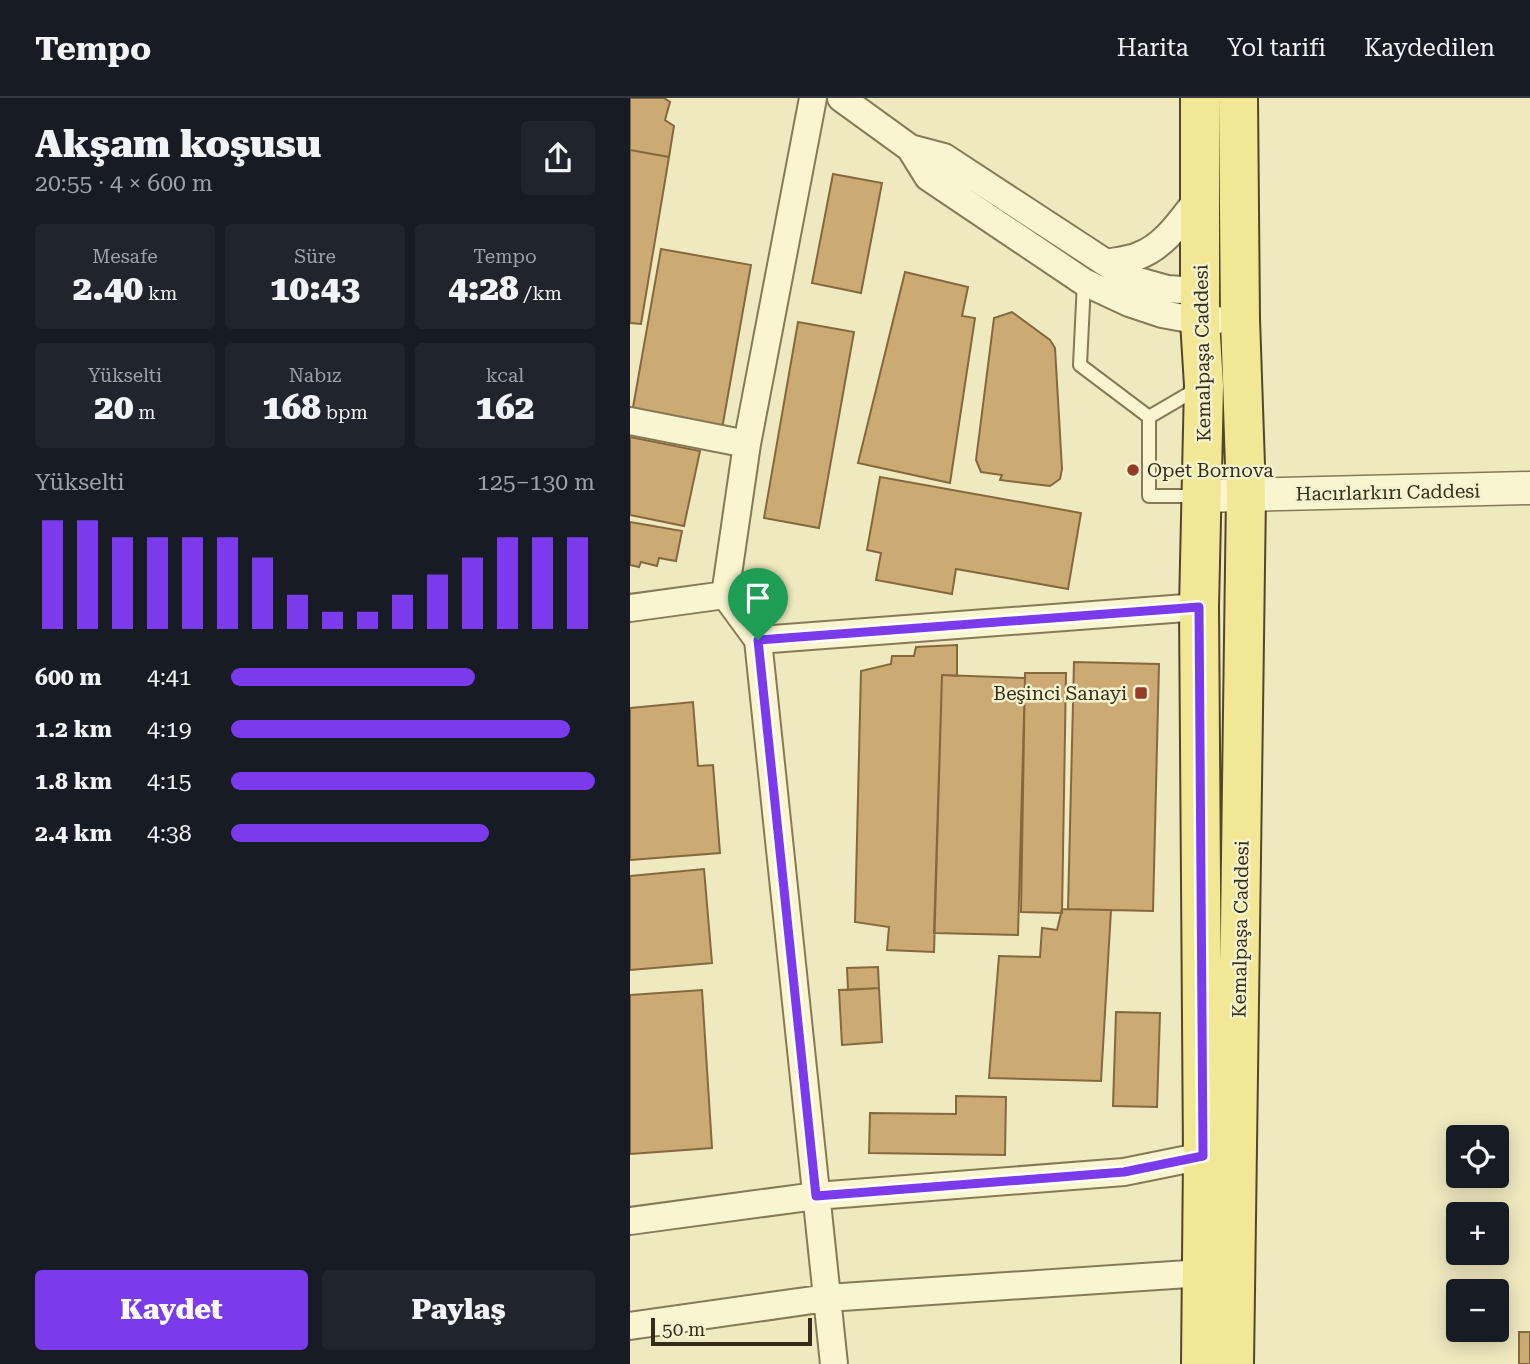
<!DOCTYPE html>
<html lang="tr">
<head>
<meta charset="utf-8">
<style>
	body { margin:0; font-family:"Roboto Serif",serif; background:#20242c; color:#f1f3f6; height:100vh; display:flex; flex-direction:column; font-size:26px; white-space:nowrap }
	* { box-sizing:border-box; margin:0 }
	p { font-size:23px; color:#9ea1a6 }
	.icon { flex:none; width:38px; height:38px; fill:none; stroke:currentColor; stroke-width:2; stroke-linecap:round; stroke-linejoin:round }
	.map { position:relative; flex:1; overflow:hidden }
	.drawer { display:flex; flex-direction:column; background:#171b24; width:630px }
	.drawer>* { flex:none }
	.fabs { position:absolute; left:816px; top:1027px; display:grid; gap:14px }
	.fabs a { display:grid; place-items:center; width:63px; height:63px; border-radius:7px; background:#171b24; box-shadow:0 4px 18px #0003; font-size:35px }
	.scale { position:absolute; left:21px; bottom:18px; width:161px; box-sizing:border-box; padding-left:7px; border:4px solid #352d1c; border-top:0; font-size:19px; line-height:24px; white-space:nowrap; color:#352d1c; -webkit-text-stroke:5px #f5f2ce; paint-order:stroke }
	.pin { position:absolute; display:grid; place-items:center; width:60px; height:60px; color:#fff; margin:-72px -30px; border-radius:50% 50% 50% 0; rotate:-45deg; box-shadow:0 0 7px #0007 }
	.pin .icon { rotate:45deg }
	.round { display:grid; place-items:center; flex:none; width:74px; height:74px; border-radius:7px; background:#20242c }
	.head { display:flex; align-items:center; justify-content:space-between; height:119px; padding:0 35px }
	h1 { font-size:38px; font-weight:800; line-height:52px }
	.metrics { display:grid; grid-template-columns:repeat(3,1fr); gap:10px; height:119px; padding:7px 35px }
	.metrics div { display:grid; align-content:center; border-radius:7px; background:#20242c; text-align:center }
	.metrics b { font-size:35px; font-weight:800 }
	.metrics small { font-size:19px; font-weight:400 }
	.metrics p { font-size:19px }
	.chart { height:196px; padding:14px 35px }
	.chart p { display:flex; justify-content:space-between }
	.chart svg { width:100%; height:126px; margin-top:7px; stroke:#7c3aed; stroke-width:6 }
	.action { display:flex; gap:14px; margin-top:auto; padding:14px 35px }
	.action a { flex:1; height:80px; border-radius:7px; background:#7c3aed; color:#fff; font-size:28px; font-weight:800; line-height:80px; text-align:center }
	.action a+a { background:#20242c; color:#f1f3f6 }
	ul { padding:0 35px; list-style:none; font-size:23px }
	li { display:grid; grid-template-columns:112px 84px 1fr; align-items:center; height:52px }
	li i { height:18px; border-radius:9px; background:#7c3aed }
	header { display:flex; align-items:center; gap:42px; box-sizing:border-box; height:98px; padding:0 35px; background:#171b24; border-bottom:2px solid #363941 }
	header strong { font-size:33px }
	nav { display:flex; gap:38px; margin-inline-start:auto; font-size:24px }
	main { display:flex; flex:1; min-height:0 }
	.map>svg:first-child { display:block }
	.building { fill:#ccaa74; stroke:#85683d; stroke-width:2 }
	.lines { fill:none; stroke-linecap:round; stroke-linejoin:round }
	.service-casing { stroke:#867957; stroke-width:16 }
	.minor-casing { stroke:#867957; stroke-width:30 }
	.tertiary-casing { stroke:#867957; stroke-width:35 }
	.primary-casing { stroke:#53462c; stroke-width:42 }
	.service { stroke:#f9f5d1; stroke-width:12 }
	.minor { stroke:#f9f5d1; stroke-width:26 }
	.tertiary { stroke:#f9f5d1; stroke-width:32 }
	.primary { stroke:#f2e795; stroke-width:38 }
	.route-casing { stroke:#fff; stroke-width:14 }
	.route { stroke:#7c3aed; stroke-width:9 }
	.poi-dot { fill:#953c27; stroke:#f5f2ce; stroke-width:2.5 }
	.labels { text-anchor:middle; stroke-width:5; stroke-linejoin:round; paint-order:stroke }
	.street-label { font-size:19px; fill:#352d1c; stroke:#f5f2ce }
	.poi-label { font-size:19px; fill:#352d1c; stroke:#f5f2ce; text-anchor:start }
</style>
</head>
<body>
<header>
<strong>Tempo</strong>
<nav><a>Harita</a><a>Yol tarifi</a><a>Kaydedilen</a></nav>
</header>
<main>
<section class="drawer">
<div class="head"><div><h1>Akşam koşusu</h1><p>20:55 · 4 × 600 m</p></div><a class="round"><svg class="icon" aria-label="share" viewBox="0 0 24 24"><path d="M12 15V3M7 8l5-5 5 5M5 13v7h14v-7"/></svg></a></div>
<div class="metrics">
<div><p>Mesafe</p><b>2.40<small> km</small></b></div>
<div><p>Süre</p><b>10:43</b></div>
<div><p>Tempo</p><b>4:28<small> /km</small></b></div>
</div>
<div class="metrics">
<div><p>Yükselti</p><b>20<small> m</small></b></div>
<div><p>Nabız</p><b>168<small> bpm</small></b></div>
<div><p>kcal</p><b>162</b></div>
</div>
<div class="chart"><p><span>Yükselti</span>125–130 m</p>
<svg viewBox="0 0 160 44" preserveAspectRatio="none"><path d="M5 44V6M15 44V6M25 44V12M35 44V12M45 44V12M55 44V12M65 44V19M75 44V32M85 44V38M95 44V38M105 44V32M115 44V25M125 44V19M135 44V12M145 44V12M155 44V12"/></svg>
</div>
<ul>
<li><b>600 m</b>4:41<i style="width:67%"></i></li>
<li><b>1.2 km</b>4:19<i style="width:93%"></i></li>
<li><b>1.8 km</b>4:15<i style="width:100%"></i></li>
<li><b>2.4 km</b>4:38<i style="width:71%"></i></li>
</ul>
<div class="action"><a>Kaydet</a><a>Paylaş</a></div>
</section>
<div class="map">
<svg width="900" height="1266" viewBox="0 0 900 1266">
	<rect width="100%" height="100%" fill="#eee9be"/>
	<!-- building -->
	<path class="building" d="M0,0H34L40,4L35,22L44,28L39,59L0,52Z
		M0,52L39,59L11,226L0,225Z
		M203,76L252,85L231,195L182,185Z
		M31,151L121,167L92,331L2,315Z
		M275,174L338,189L332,218L345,220L320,385L228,365Z
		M382,214L420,242L425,250L432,371L430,381L420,388L370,382L372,377L351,374L346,362L364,220Z
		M168,224L224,234L189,430L134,420Z
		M0,339L70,353L54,428L0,417Z
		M250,379L451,415L438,491L326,471L322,496L246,482L251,455L237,452Z
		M0,424L52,433L46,463L29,460L27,468L11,464L9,469L0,467Z
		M327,547V578L312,577L304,854L257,852L259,829L225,824L231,573L261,566L262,558H284L286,549Z
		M444,564L529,566L523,813L438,811Z
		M395,575H436L432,815L391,814Z
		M312,577L395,580L388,837L304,835Z
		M63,604L68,668L83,667L90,755L0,762V610Z
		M74,771L82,865L0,872V778Z
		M432,811L481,812L471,983L359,980L369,858L410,859L412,830L427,832Z
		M248,869L249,890L218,892L217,870Z
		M249,890L252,944L212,947L209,892Z
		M72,892L82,1050L0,1056V897Z
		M486,914L530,915L527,1009L483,1008Z
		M326,998L376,999L375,1057L239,1055L240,1015L326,1016Z
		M889,1234H900V1266H889Z"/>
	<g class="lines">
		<defs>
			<path id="service" d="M454,184L450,267L519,319
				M519,319V398H569
				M519,319L567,291"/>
			<path id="minor" d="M211,0L280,50L314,59L476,165L505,182L537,191L570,193
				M280,50L298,79L454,184L499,205L532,216L570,223L587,222
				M476,165C486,163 498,162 508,158C536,148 553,119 571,97
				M0,323L117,346
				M95,497L117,346L183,0
				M0,510L95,497L128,542L204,1266
				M128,542L569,509
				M0,1123L186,1098L494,1074L573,1058
				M0,1228L197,1200L573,1175"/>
			<path id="tertiary" d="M572,398L900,390"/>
			<path id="primary" d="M570,0V223L574,287L569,509L573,1058L571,1266
				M604,1266L616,397L610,221L608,0"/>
		</defs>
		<!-- service casing -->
		<use href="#service" class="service-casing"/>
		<!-- minor casing -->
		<use href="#minor" class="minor-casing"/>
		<!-- tertiary casing -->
		<use href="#tertiary" class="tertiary-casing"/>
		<!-- primary casing -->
		<use href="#primary" class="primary-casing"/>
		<!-- service -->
		<use href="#service" class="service"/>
		<!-- minor -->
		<use href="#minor" class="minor"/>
		<!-- tertiary -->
		<use href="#tertiary" class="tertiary"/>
		<!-- primary -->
		<use href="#primary" class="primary"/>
	</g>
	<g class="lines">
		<defs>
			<path id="route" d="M569,509L573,1058L494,1074L186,1098L128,542Z"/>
		</defs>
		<!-- route casing -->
		<use href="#route" class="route-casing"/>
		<!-- route -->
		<use href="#route" class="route"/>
	</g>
	<!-- markers -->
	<g class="poi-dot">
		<circle cx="503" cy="372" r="7"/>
		<rect x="504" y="588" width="14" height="14" rx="3.5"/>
	</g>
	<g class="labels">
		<!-- street labels -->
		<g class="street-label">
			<text transform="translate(572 255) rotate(-91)" y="7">Kemalpaşa Caddesi</text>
			<text transform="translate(758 394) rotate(-1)" y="7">Hacırlarkırı Caddesi</text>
			<text transform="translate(610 831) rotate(-89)" y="7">Kemalpaşa Caddesi</text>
		</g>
		<!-- poi labels -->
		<g class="poi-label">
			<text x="517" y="379">Opet Bornova</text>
			<text x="497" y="602" text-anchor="end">Beşinci Sanayi</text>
		</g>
	</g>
</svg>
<div class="fabs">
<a><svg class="icon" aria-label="locate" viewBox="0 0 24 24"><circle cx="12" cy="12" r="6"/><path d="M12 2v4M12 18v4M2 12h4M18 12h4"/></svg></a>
<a>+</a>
<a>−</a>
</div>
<div class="scale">50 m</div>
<div class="pin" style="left:128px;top:542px;background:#1e9e55"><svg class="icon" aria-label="arrive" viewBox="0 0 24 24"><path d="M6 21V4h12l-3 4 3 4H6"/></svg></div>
</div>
</main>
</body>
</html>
